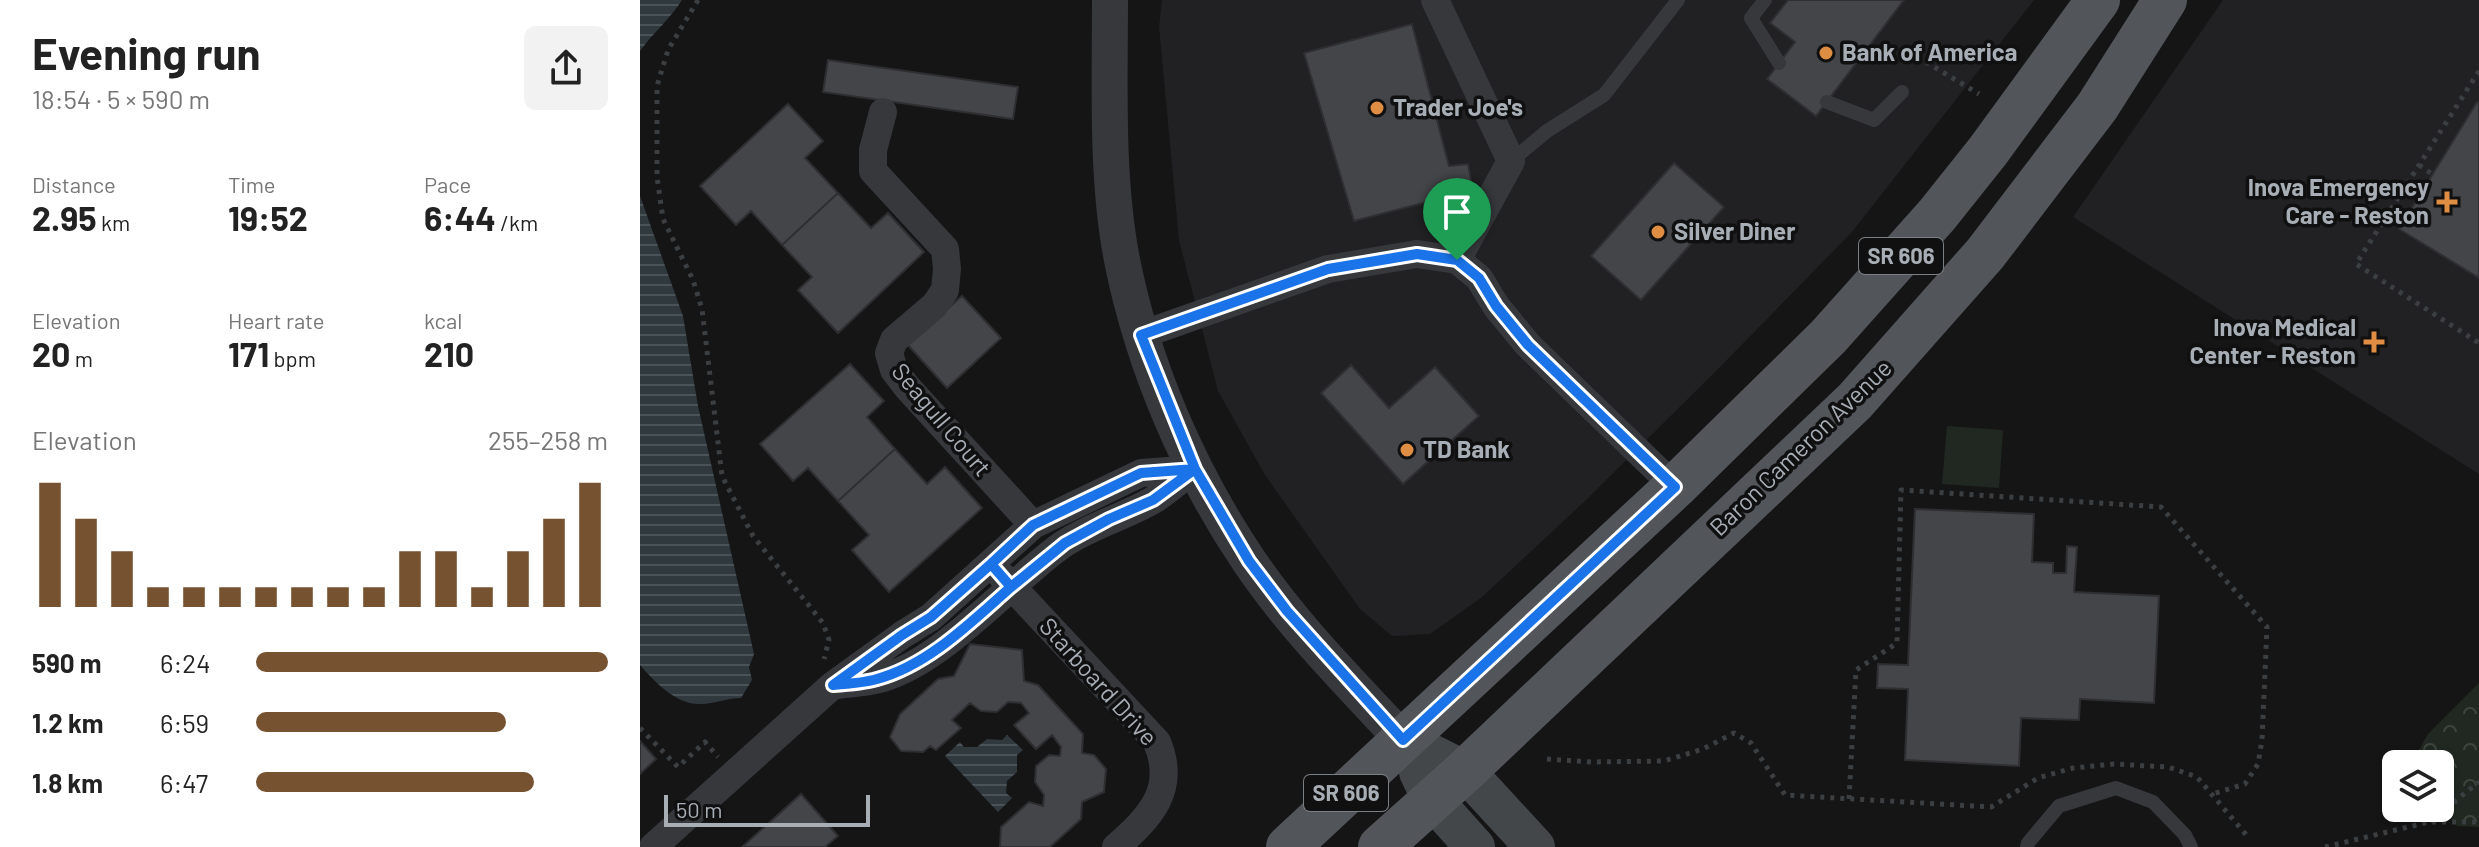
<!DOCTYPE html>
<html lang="en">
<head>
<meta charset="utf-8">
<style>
	body { margin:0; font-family:Barlow,sans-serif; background:#f2f2f2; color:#222; height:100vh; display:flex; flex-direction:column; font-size:30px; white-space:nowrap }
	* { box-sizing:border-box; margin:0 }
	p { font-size:26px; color:#767676 }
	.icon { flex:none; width:44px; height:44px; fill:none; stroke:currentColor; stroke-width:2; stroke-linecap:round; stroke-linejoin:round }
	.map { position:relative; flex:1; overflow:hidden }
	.side { display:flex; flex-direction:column; background:#fff; width:640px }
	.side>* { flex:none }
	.tools { position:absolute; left:1742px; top:750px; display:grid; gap:16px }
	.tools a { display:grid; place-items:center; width:72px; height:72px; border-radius:12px; background:#fff; box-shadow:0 2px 6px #0004; font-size:40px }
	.scale { position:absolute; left:24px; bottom:20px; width:206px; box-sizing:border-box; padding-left:8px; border:4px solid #a8aeb5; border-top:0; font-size:22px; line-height:28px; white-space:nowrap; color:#a8aeb5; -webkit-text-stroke:6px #101011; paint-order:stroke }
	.pin { position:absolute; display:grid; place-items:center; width:68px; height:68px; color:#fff; margin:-82px -34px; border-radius:50% 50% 50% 0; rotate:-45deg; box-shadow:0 0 8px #0007 }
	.pin .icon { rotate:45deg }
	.round { display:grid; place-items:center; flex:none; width:84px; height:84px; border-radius:12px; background:#f2f2f2 }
	.head { display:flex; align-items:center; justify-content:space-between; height:136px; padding:0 32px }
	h1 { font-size:44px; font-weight:700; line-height:60px }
	.figures { display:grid; grid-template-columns:repeat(3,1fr); gap:12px; height:136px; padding:8px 32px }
	.figures div { display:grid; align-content:center }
	.figures b { font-size:34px; font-weight:700 }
	.figures small { font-size:22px; font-weight:400 }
	.figures p { font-size:22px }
	.chart { height:224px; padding:16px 32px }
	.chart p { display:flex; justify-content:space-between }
	.chart svg { width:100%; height:144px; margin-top:8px; stroke:#775231; stroke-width:6 }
	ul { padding:0 32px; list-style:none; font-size:26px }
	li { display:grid; grid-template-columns:128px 96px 1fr; align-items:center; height:60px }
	li i { height:20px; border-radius:10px; background:#775231 }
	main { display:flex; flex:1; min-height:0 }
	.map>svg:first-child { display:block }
	.built { fill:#212123 }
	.forest { fill:url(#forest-crowns) }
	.garden { fill:#212821 }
	.water { fill:url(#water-rules) }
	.building { fill:#444549; stroke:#2f2f32; stroke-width:2 }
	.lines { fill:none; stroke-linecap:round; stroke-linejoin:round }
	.path { stroke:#3c3f42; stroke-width:5; stroke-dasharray:4 6; stroke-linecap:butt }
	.service { stroke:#36383b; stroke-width:14 }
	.minor { stroke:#36383b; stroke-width:28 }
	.tertiary { stroke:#36383b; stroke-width:36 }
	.secondary { stroke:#44474a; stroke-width:40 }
	.primary { stroke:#525559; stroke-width:44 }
	.route-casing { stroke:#fff; stroke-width:16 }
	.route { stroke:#1a73e8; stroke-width:10 }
	.poi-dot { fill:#df8d43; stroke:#101011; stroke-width:3 }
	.labels { text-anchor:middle; stroke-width:7; stroke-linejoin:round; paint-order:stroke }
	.shield { fill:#101011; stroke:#7a7f84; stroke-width:2 }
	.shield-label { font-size:22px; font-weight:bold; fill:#a8aeb5 }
	.poi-label { font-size:24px; font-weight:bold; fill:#a8aeb5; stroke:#101011; text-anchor:start }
	.street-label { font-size:24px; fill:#a8aeb5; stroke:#101011 }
</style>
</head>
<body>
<main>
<section class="side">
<div class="head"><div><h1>Evening run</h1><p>18:54 · 5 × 590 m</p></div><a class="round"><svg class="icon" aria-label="share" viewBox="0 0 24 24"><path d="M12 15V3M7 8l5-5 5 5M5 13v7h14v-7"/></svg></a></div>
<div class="figures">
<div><p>Distance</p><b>2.95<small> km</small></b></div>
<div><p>Time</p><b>19:52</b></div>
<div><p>Pace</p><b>6:44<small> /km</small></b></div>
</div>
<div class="figures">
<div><p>Elevation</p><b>20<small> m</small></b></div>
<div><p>Heart rate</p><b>171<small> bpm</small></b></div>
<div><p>kcal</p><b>210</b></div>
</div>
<div class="chart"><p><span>Elevation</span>255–258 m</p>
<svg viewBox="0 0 160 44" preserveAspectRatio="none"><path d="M5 44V6M15 44V17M25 44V27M35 44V38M45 44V38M55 44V38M65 44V38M75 44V38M85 44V38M95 44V38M105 44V27M115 44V27M125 44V38M135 44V27M145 44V17M155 44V6"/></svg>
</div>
<ul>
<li><b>590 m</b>6:24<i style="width:100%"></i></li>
<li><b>1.2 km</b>6:59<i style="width:71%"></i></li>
<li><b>1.8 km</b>6:47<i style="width:79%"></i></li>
</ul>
</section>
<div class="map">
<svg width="1839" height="847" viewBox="0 0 1839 847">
	<defs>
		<pattern id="forest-crowns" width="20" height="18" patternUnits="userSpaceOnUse" patternTransform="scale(2)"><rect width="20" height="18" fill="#212821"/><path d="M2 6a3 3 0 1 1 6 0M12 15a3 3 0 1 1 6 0" fill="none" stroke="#3e453f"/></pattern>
		<pattern id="water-rules" width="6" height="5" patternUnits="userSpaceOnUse" patternTransform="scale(2)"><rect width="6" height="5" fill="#2f393e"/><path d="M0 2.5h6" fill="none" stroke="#4a5358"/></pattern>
	</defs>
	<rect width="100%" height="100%" fill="#151516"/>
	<!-- built -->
	<path class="built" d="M522,0H1394L1212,232L1081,366L945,501L841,598L790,634L752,636L720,609L625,475L578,391L539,240L519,27Z
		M1583,0H1839V474L1433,217Z"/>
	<!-- forest -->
	<path class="forest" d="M1839,683V827L1817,826L1800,806V764H1771L1788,734Z"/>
	<!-- garden -->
	<path class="garden" d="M1307,426L1363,430L1359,488L1302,484Z"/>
	<!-- water -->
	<path class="water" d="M0,0H42C30,19 13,33 0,51Z
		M0,196L43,316L58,406L114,654L109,667L112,680L101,698C88,698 76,703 63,704C37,706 16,683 0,665Z
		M367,735L383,750L377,755V772L367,781L366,793L372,798L358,812L305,756L320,742L324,747H337L347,739L362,740Z"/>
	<!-- building -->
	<path class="building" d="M1148,0H1264L1176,116L1127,79L1155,42L1130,23Z
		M772,24L809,166L828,164L833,190L714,221L664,53Z
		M188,60L378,87L373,119L183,92Z
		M1837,102L1839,103V278L1759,229Z
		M148,104L183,141L165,158L198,193L142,245L111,211L96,225L60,186Z
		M1034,163L1084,207L1001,300L951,256Z
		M198,193L231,228L248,213L284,252L198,333L158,290L172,277L142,245Z
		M322,296L361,338L307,388L267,344Z
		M210,364L244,401L227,417L255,449L198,501L168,468L153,481L120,444Z
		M711,365L749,408L795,367L839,416L763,484L681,393Z
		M255,449L287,484L305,467L342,508L249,592L212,550L229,535L198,501Z
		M1275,509L1394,514L1392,562L1413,563V573H1426L1427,546L1437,547L1434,592L1519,596L1514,703L1440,699L1439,720L1381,718L1379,766L1265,760L1268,689L1237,688L1238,664L1268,665Z
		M330,644L382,650L384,681L398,685L443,734L442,753L454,755L466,769L464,792L442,802L441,819L410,847H360L361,827L389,802L403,806L404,795L395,782L396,766L409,755L420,756L421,747L412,735L396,749L374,725L389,713L381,703L368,702L357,712L341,711L330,703L312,720L321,728L296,750L290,746L283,752L261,751L250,737L260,714L298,679L314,676Z
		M0,741L16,759L0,774Z
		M161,794L198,836L185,847H102Z"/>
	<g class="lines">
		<!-- path -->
		<path class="path" d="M58,0L28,50L17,86V177L23,219L53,280L62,309L82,476L113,536L183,623L189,640L184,659
			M1286,62L1339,94
			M1839,71L1716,264L1839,343
			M1779,165L1792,174
			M0,728L38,767L65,742L78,757
			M907,759L951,762L1024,761L1063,749L1094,733L1111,743L1145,795L1351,807L1398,778L1433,768L1474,764L1528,767L1557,777L1608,837
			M1209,799L1216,670L1257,643L1261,490L1521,507L1627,627L1622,740L1618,764L1605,784L1573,794
			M1790,821L1839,782
			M1685,847L1789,822H1839"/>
		<!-- service -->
		<path class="service" d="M1125,0L1111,18L1139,63
			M1187,102L1234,120L1262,92
			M871,161L907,131L964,95L1038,0
			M1387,847L1388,843L1419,806L1476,788L1513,802L1545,835L1551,847"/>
		<!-- minor -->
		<path class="minor" d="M243,112L233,150V171L305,249L307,269L305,290L295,305L254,340L249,353L254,370L267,387L393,525
			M817,260L839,278L856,306L888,345L1035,487
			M501,335L688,269L777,254L817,260L871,161L795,0
			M360,574L517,742C537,790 510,817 476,847
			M198,685C210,683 223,683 235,680C301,665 367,584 422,545C451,525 487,516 515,499C529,490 541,479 554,469
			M13,847L193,685L262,635L291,617L393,525L501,473L555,469"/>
		<!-- tertiary -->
		<path class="tertiary" d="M470,0C470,84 466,178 482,260C503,366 549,472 609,561C653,626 710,683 763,740"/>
		<!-- secondary -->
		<path class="secondary" d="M763,740L825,771L895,847
			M779,772L792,799L835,847"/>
		<!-- primary -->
		<path class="primary" d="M648,847L1035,487L1188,337L1297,215L1348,151L1458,0
			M740,847L825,771L1215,401L1345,254L1457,107L1525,0"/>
	</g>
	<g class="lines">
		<defs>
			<path id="route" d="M817,260L777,254L688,269L501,335L555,469L501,473L393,525L351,564L371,587C332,621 289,665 237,679C223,683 208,684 193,685L262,635L291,617L351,564L371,587L425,543L469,519L513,500L555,469L609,561L647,611L763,740L1035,487L888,345L856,306L839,278L817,260"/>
		</defs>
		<!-- route casing -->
		<use href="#route" class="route-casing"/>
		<!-- route -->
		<use href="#route" class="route"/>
	</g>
	<!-- markers -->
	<g class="poi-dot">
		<circle cx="1186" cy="53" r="8"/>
		<circle cx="737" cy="108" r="8"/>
		<path d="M1803 190h8v8h8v8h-8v8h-8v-8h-8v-8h8z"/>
		<circle cx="1018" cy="232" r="8"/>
		<path d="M1730 330h8v8h8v8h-8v8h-8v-8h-8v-8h8z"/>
		<circle cx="767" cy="450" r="8"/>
	</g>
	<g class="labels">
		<!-- shield labels -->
		<g class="shield">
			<rect x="1219" y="238" width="84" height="36" rx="6"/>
			<rect x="664" y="775" width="84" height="36" rx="6"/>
		</g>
		<g class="shield-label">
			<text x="1261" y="264">SR 606</text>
			<text x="706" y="801">SR 606</text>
		</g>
		<!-- poi labels -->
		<g class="poi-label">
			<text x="1202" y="61">Bank of America</text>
			<text x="753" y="116">Trader Joe's</text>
			<text x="1789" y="196" text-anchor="end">Inova Emergency<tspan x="1789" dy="28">Care - Reston</tspan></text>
			<text x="1034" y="240">Silver Diner</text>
			<text x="1716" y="336" text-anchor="end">Inova Medical<tspan x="1716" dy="28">Center - Reston</tspan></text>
			<text x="783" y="458">TD Bank</text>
		</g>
		<!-- street labels -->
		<g class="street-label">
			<text transform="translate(301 420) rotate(50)" y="8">Seagull Court</text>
			<text transform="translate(1161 448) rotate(-44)" y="8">Baron Cameron Avenue</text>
			<text transform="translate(458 682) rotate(48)" y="8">Starboard Drive</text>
		</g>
	</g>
</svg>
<div class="tools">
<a><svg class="icon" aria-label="layers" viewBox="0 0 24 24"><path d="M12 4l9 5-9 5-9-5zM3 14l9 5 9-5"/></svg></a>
</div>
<div class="scale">50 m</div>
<div class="pin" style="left:817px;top:260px;background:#1e9e55"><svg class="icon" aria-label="arrive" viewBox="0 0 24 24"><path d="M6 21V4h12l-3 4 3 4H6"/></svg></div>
</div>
</main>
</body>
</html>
